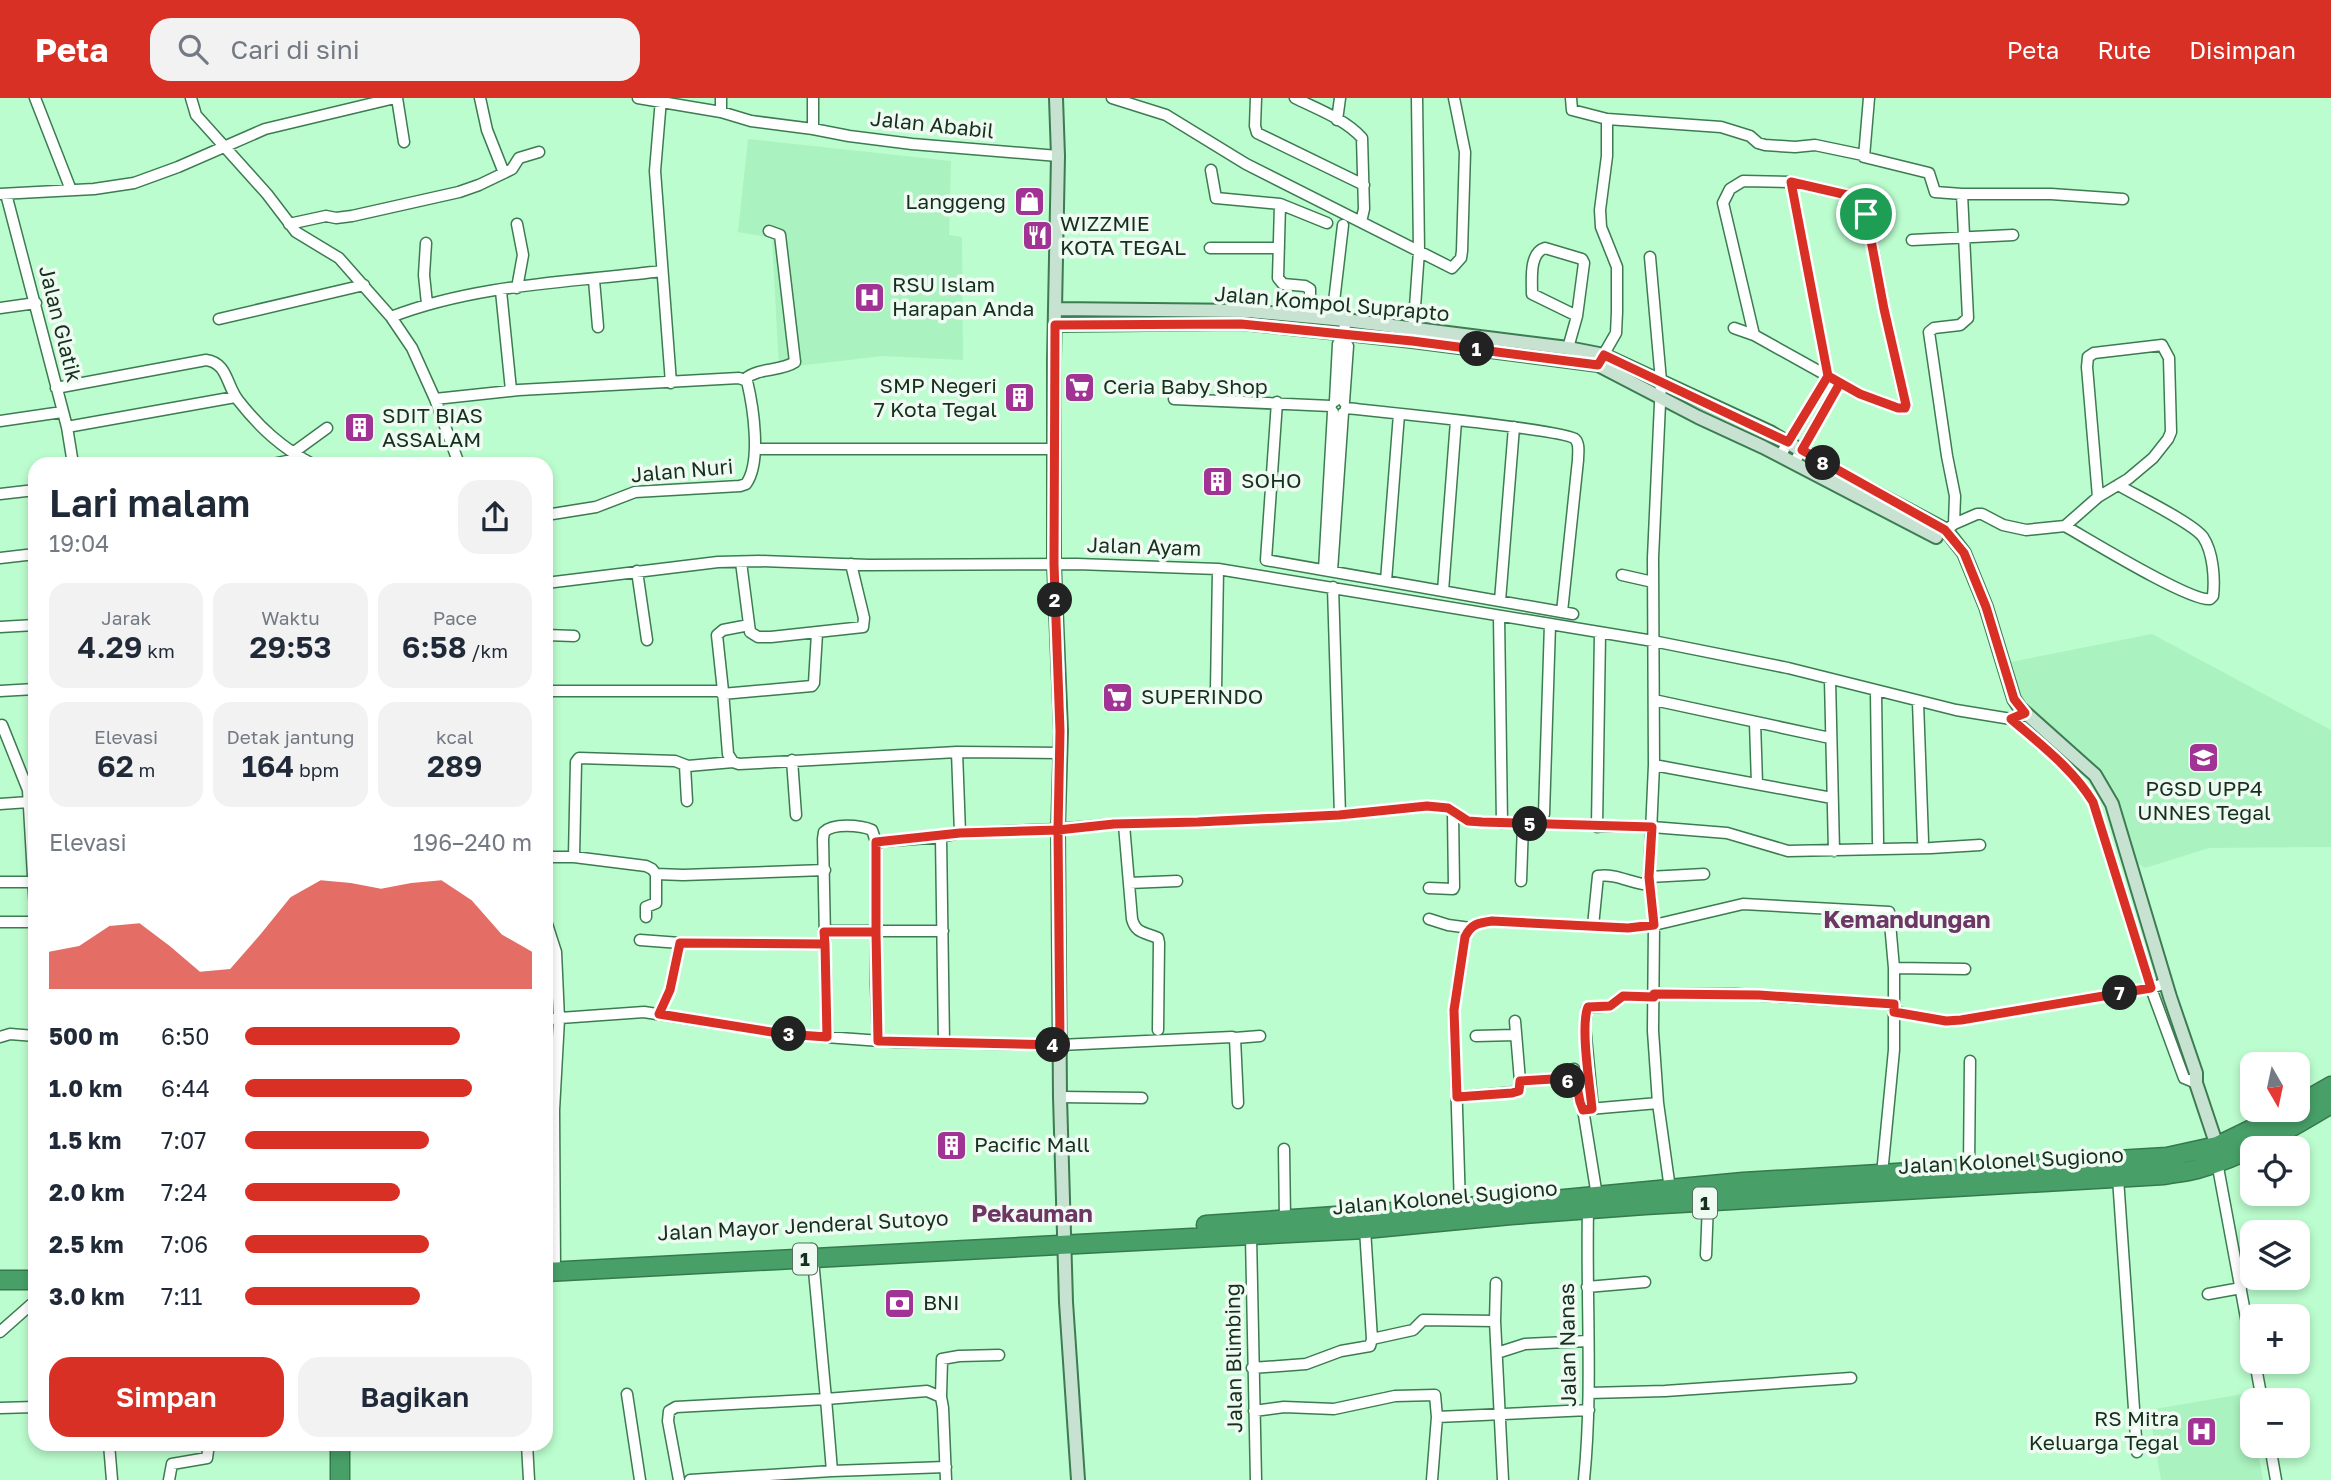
<!DOCTYPE html>
<html lang="id">
<head>
<meta charset="utf-8">
<style>
	body { margin:0; font-family:"Golos Text",sans-serif; background:#f2f2f3; color:#1f2937; height:100vh; display:flex; flex-direction:column; font-size:26px; white-space:nowrap }
	* { box-sizing:border-box; margin:0 }
	p { font-size:23px; color:#747a83 }
	.icon { flex:none; width:38px; height:38px; fill:none; stroke:currentColor; stroke-width:2; stroke-linecap:round; stroke-linejoin:round }
	.map { position:relative; flex:1; overflow:hidden }
	.side { position:absolute; left:28px; top:359px; width:525px; height:994px; display:flex; flex-direction:column; background:#fff; border-radius:21px; box-shadow:0 4px 10px #0003 }
	.side>* { flex:none }
	.needle { width:46px; rotate:171deg }
	.buttons { position:absolute; left:2240px; top:954px; display:grid; gap:14px }
	.buttons a { display:grid; place-items:center; width:70px; height:70px; border-radius:14px; background:#fff; box-shadow:0 4px 10px #0003; font-size:35px }
	.pin { position:absolute; display:grid; place-items:center; width:60px; height:60px; color:#fff; margin:-30px; border:4px solid #fff; border-radius:50%; box-shadow:0 2px 7px #0007 }
	.km { position:absolute; width:35px; height:35px; margin:-18px; border-radius:50%; background:#222; color:#fff; font-size:19px; line-height:35px; text-align:center }
	.round { display:grid; place-items:center; flex:none; width:74px; height:74px; border-radius:21px; background:#f2f2f3 }
	.head { display:flex; align-items:center; justify-content:space-between; height:119px; padding:0 21px }
	h1 { font-size:38px; font-weight:600; line-height:52px }
	.figures { display:grid; grid-template-columns:repeat(3,1fr); gap:10px; height:119px; padding:7px 21px }
	.figures div { display:grid; align-content:center; border-radius:18px; background:#f2f2f3; text-align:center }
	.figures b { font-size:30px; font-weight:600 }
	.figures small { font-size:19px; font-weight:400 }
	.figures p { font-size:19px }
	.chart { height:196px; padding:14px 21px }
	.chart p { display:flex; justify-content:space-between }
	.chart svg { width:100%; height:126px; margin-top:7px; fill:#d93025; opacity:.7 }
	.cta { display:flex; gap:14px; margin-top:auto; padding:14px 21px }
	.cta a { flex:1; height:80px; border-radius:21px; background:#d93025; color:#fff; font-size:28px; font-weight:600; line-height:80px; text-align:center }
	.cta a+a { background:#f2f2f3; color:#1f2937 }
	ul { padding:0 21px; list-style:none; font-size:23px }
	li { display:grid; grid-template-columns:112px 84px 1fr; align-items:center; height:52px }
	li i { height:18px; border-radius:9px; background:#d93025 }
	header { display:flex; align-items:center; gap:42px; box-sizing:border-box; height:98px; padding:0 35px; background:#d93025; color:#fff }
	header strong { font-size:33px }
	nav { display:flex; gap:38px; margin-inline-start:auto; font-size:24px }
	.search { width:490px; height:63px; background:#f2f2f3; display:flex; align-items:center; gap:18px; box-sizing:border-box; padding:0 24px; border-radius:21px; color:#747a83; font-size:26px }
	.map>svg:first-child { display:block }
	.built { fill:#aaf2bf }
	.lines { fill:none; stroke-linecap:round; stroke-linejoin:round }
	.street-casing { stroke:#3d7b52; stroke-width:13 }
	.secondary-casing { stroke:#3d7b52; stroke-width:16 }
	.highway-casing { stroke:#36794e; stroke-width:21 }
	.street { stroke:#fff; stroke-width:10 }
	.secondary { stroke:#c8e2d2; stroke-width:12 }
	.highway { stroke:#48a068; stroke-width:18 }
	.route-casing { stroke:#fff; stroke-width:14 }
	.route { stroke:#d93025; stroke-width:9 }
	.labels { text-anchor:middle; stroke-width:7; stroke-linejoin:round; paint-order:stroke }
	.shield { fill:#effbf2; stroke:#576d5e; stroke-width:2 }
	.shield-label { font-size:19px; font-weight:bold; fill:#16301e }
	.street-label { font-size:21px; fill:#16301e; stroke:#effbf2 }
	.poi-label { font-size:21px; fill:#16301e; stroke:#effbf2; text-anchor:start }
	.quarter-label { font-size:24px; font-weight:bold; fill:#6d3665; stroke:#effbf2 }
</style>
</head>
<body>
<header>
<strong>Peta</strong>
<div class="search"><svg class="icon" aria-label="search" viewBox="0 0 24 24"><circle cx="10" cy="10" r="6"/><path d="M15 15l6 6"/></svg>Cari di sini</div>
<nav><a>Peta</a><a>Rute</a><a>Disimpan</a></nav>
</header>
<div class="map">
<svg width="2331" height="1382" viewBox="0 0 2331 1382">
	<rect width="100%" height="100%" fill="#bbfdce"/>
	<!-- built -->
	<path class="built" d="M748,41L951,63L949,137L962,139L963,262L883,258L779,270L772,140L738,134Z
		M2152,536L2331,632V749L2209,750L2145,770L2137,765L2124,722L2097,676L2021,606L2006,565Z
		M2249,1295L2252,1318V1348H2257L2263,1382H2161L2149,1312Z"/>
	<g class="lines">
		<defs>
			<path id="street" d="M35,0L71,92
				M191,0L196,17L267,96L296,134L339,160L391,219L412,250L435,301L459,366
				M397,0L404,44
				M638,0L721,14L751,23L813,31L849,38L912,46L1058,58
				M813,0V31
				M1112,0L1166,17L1246,66L1452,170L1461,160L1462,153L1465,54L1454,0
				M1256,0L1255,28L1257,35L1364,87
				M1295,0C1317,11 1345,21 1362,40L1364,111L1361,124
				M1571,0L1572,12L1607,21
				M1869,0L1864,59L1929,75L1935,94L1962,96H2051L2123,101
				M661,1L655,73L671,285
				M721,14V0
				M1337,22L1340,0
				M1211,72L1216,100L1280,106L1278,180L1283,186L1305,188L1310,191V219
				M504,75L512,71L519,60L539,54
				M1743,83L1791,84L1856,99L1864,109L1868,124L1884,211L1906,308L1904,310H1898L1860,296L1754,237L1723,105L1730,91Z
				M0,96L94,91L134,85L178,69L265,31L395,0
				M6,96L67,329L73,366
				M1280,106L1327,125
				M289,126L326,118L336,120L352,118L459,94L479,87L504,75L487,32L480,0
				M517,126L523,157L517,190
				M1912,142L2013,137
				M426,145L424,177L427,206
				M1210,150H1279
				M1650,159L1661,283L1653,460L1654,667L1649,779L1654,827L1653,933L1658,1005L1670,1091
				M594,182L598,229
				M501,193L511,292
				M0,210L36,205
				M391,219C476,186 572,184 662,173
				M219,221L364,187
				M1332,221L1343,127
				M1734,230L1754,237
				M1413,237L1419,153L1417,0
				M1568,250L1577,218L1584,165L1582,161L1545,150C1529,155 1532,181 1532,196L1577,218
				M1601,261L1616,235L1617,214V169L1601,129L1600,112L1607,58V21L1721,29L1750,38L1758,45L1765,47L1795,49L1815,47L1863,57
				M745,281C759,269 780,274 795,264L780,137L769,133
				M56,290L206,262C228,265 226,287 238,302C260,330 281,349 312,366
				M435,301L519,292L739,280L747,283C753,308 762,364 746,386L740,388L635,394L596,409L546,417
				M1174,301L1331,308
				M1335,303L1338,246L1344,243
				M1277,304L1266,462L1573,516
				M1344,304L1348,248L1344,243L1345,222
				M1346,310C1374,313 1566,332 1575,341C1580,346 1578,355 1578,362L1562,514
				M0,323L62,314
				M67,329L235,299
				M755,351H1053
				M294,354L327,330
				M1780,358L1828,278L1791,84
				M1794,365L1840,285
				M272,366L302,360
				M0,396L35,392
				M1954,426L1977,416H1982L2003,427L2026,432L2065,428L2098,399L2128,381L2153,360L2168,341L2171,334L2169,260L2162,247L2094,255L2088,259L2087,269L2098,399
				M2065,428C2088,441 2190,504 2210,501L2213,498C2215,480 2213,454 2203,439C2193,425 2135,397 2118,387
				M1950,429L1954,426L1955,398L1947,358L1929,234L1934,230L1960,227L1968,220L1962,96
				M0,460L35,456
				M741,464L750,534L758,539H771L863,529L864,520L851,466
				M1324,472L1333,314
				M637,473L647,542
				M1332,473L1343,315
				M1622,477L1653,484
				M1386,483L1399,316
				M546,485L718,464L759,463L869,467L1077,466L1218,471L1653,543L1788,570L1956,612L2011,621L2025,615
				M1333,489L1340,717
				M1443,493L1456,323
				M1500,503L1514,329
				M1499,518L1502,725
				M0,529L35,527
				M546,537L574,538
				M1830,581L1834,753
				M1216,592L1218,471
				M0,593L35,591
				M546,593H723L728,656L733,664L739,666L957,654L1060,655
				M723,593L717,537L723,532L749,527
				M1876,594L1878,744
				M722,596L812,588L814,585L817,535
				M1654,602L1830,640
				M1918,604L1923,743
				M2011,621C2041,646 2073,671 2093,704L2152,893L2184,980L2196,985
				M1755,624L1757,686
				M2,627L28,692L35,812
				M957,654L960,735
				M792,662L796,717
				M1654,667L1832,700
				M685,668L687,703
				M0,706L29,704
				M1544,716L1550,526
				M1124,727L1132,821C1136,836 1145,834 1158,840L1159,845L1158,932
				M1597,729L1600,535
				M941,739L960,735L1058,731L1114,726L1198,724L1340,717L1427,708L1448,710L1468,723L1482,724L1652,729L1727,735L1788,753L1931,750L1980,747
				M876,744V885L878,943
				M546,759H574L646,768L652,771L656,776L683,777L825,772
				M574,759L576,664L579,660L675,663L688,668L733,664
				M1649,779L1704,776
				M1521,783L1523,726
				M0,784H34
				M1129,785L1177,783
				M1429,790L1453,791L1454,789L1453,715
				M646,819V809L656,805V776
				M1429,821L1448,827L1470,830
				M546,823L556,854L559,921L554,1012L555,1174
				M0,824H35
				M1593,828L1598,778C1616,775 1632,786 1650,787
				M824,833H943
				M640,842L680,845L825,846
				M1894,870L1965,871
				M1654,896H1735L1894,906
				M1894,914L1946,923L1961,922L2151,890L2166,885
				M659,916L670,892L680,845
				M546,921L644,914L784,936L895,944L1060,947L1232,939L1235,940L1238,1005
				M1515,923L1520,983L1553,981L1576,984
				M1476,938L1515,937
				M0,939L10,936L35,938
				M827,939L823,741L824,734C833,725 860,727 872,732L876,744L941,739L944,945
				M1235,940L1260,938
				M1574,971L1578,998L1583,1011L1597,1098
				M1060,999L1142,1000
				M1457,999L1516,994L1519,993L1520,983
				M1589,1011L1658,1005
				M1593,1011L1585,928L1587,910L1610,908L1623,898L1654,899
				M1284,1051L1285,1122
				M2217,1064L2252,1252
				M1969,1070L1970,963
				M2118,1080L2137,1354
				M1460,1109L1454,912L1465,839C1471,826 1478,825 1492,823L1628,830L1654,827L1743,806L1889,814L1894,870V952L1882,1076
				M1251,1138L1256,1382
				M812,1151L826,1301L927,1293L941,1299L943,1310L946,1382
				M1706,1157L1708,1105
				M1587,1189L1645,1184
				M2208,1196L2241,1190
				M1495,1223L1496,1185
				M0,1234L35,1203
				M1372,1241L1413,1232L1423,1222L1495,1223L1503,1382
				M1497,1255L1525,1246L1588,1243
				M2255,1264L2262,1302
				M1252,1270L1306,1266L1341,1253L1370,1248L1372,1241L1365,1131
				M1589,1295L1665,1293L1851,1280
				M627,1296L640,1382
				M941,1299L942,1261L959,1258L999,1257
				M0,1310L35,1309
				M1254,1313L1284,1309L1334,1311L1395,1298L1435,1297L1437,1319L1432,1382
				M1437,1319L1589,1312
				M109,1346L112,1382
				M527,1346L529,1382
				M2270,1348L2276,1382
				M169,1382L172,1366L207,1360L209,1346
				M679,1382L668,1323L669,1313L676,1309L826,1301L832,1373
				M690,1382L832,1373L946,1369
				M1584,1382C1593,1292 1586,1202 1588,1112"/>
			<path id="secondary" d="M1056,0L1058,58L1054,262V466L1061,633L1058,731L1060,999L1066,1204L1078,1382
				M1055,211L1248,213L1345,222L1568,250L1604,257L1770,334L1839,375L1946,432L1964,455L1986,509L2014,601L2020,610L2095,677L2112,706L2170,899L2196,975V985L2217,1048
				M1055,227L1241,225L1412,243L1598,267L1698,319L1763,349L1936,439"/>
			<path id="highway" d="M2298,1007L2331,988
				M1206,1127L1523,1105L1743,1084L2167,1059L2217,1048L2291,1012
				M546,1174L1365,1131L1511,1117L1645,1107L2164,1077C2175,1075 2186,1074 2197,1071C2245,1058 2289,1031 2331,1006
				M0,1182H35
				M340,1382V1346"/>
		</defs>
		<!-- street casing -->
		<use href="#street" class="street-casing"/>
		<!-- secondary casing -->
		<use href="#secondary" class="secondary-casing"/>
		<!-- highway casing -->
		<use href="#highway" class="highway-casing"/>
		<!-- street -->
		<use href="#street" class="street"/>
		<!-- secondary -->
		<use href="#secondary" class="secondary"/>
		<!-- highway -->
		<use href="#highway" class="highway"/>
	</g>
	<g class="lines">
		<defs>
			<path id="route" d="M1866,116L1884,211L1906,307L1905,310H1898L1860,296L1828,278L1788,344L1604,257L1598,267L1412,243L1241,226L1055,227L1054,466L1060,633L1058,732L960,735L876,744V834H824L825,846L827,939L784,936L659,916L670,892L680,845L825,846L824,834H876L878,943L1060,947L1058,732L1114,726L1198,724L1339,717L1427,708L1448,710L1468,723L1482,724L1652,729L1649,779L1654,827L1628,830L1492,823C1478,825 1471,826 1465,839L1454,912L1457,999L1512,995L1519,993L1520,983L1553,981L1576,984L1580,1004L1583,1012L1592,1011C1590,988 1580,928 1588,909L1610,908L1623,898L1654,899V896L1759,897L1894,906V914L1946,923L1961,922L2151,890L2093,704C2073,671 2040,646 2011,621L2025,615L2014,601L1986,509L1964,455L1945,432L1802,352L1840,285L1828,278L1791,84L1856,99L1860,102L1866,116"/>
		</defs>
		<!-- route casing -->
		<use href="#route" class="route-casing"/>
		<!-- route -->
		<use href="#route" class="route"/>
	</g>
	<!-- icons -->
	<defs>
		<symbol id="shop-square" viewBox="-11 -11 22 22"><rect x="-9" y="-9" width="18" height="18" rx="4" fill="#a03393" stroke="#effbf2"/><path d="M-5-2.5h2.3a2.7 3.5 0 0 1 5.4 0H5L5.5 6h-11ZM-1.5-2.5h3a1.5 2.3 0 0 0-3 0Z" fill="#fff"/></symbol>
		<symbol id="restaurant-square" viewBox="-11 -11 22 22"><rect x="-9" y="-9" width="18" height="18" rx="4" fill="#a03393" stroke="#effbf2"/><path d="M-5-6h1v4h1v-4h1v4h1v-4h1v5L-1.5 .5V6h-2V.5L-5-1ZM5-6V6H3V1.5H1.5Q1.5-4 5-6Z" fill="#fff"/></symbol>
		<symbol id="hospital-square" viewBox="-11 -11 22 22"><rect x="-9" y="-9" width="18" height="18" rx="4" fill="#a03393" stroke="#effbf2"/><path d="M-5-5h3v3.5h4V-5h3V5h-3V1.5h-4V5h-3Z" fill="#fff"/></symbol>
		<symbol id="supermarket-square" viewBox="-11 -11 22 22"><rect x="-9" y="-9" width="18" height="18" rx="4" fill="#a03393" stroke="#effbf2"/><path d="M-6-5.5h2.5l.6 2H6L4.5 2H-2.5L-4.4-4H-6ZM-1.5 3.2a1.3 1.3 0 1 0 .1 0ZM3 3.2a1.3 1.3 0 1 0 .1 0Z" fill="#fff"/></symbol>
		<symbol id="building-square" viewBox="-11 -11 22 22"><rect x="-9" y="-9" width="18" height="18" rx="4" fill="#a03393" stroke="#effbf2"/><path d="M-4-6H4V6H1V3H-1V6H-4ZM-2.5-4.3h1.7v1.8h-1.7ZM.8-4.3h1.7v1.8H.8ZM-2.5-1h1.7V.8h-1.7ZM.8-1h1.7V.8H.8Z" fill="#fff"/></symbol>
		<symbol id="university-square" viewBox="-11 -11 22 22"><rect x="-9" y="-9" width="18" height="18" rx="4" fill="#a03393" stroke="#effbf2"/><path d="M0-5L7-2L0 1L-7-2ZM-4 1L0 2.5L4 1V4Q0 6-4 4Z" fill="#fff"/></symbol>
		<symbol id="bank-square" viewBox="-11 -11 22 22"><rect x="-9" y="-9" width="18" height="18" rx="4" fill="#a03393" stroke="#effbf2"/><path d="M-6-4H6V4H-6ZM0-2.3a2.3 2.3 0 1 0 0 4.6a2.3 2.3 0 1 0 0-4.6Z" fill="#fff"/></symbol>
	</defs>
	<g fill-rule="evenodd">
		<use href="#shop-square" x="1012" y="86" width="35" height="35"/>
		<use href="#restaurant-square" x="1020" y="120" width="35" height="35"/>
		<use href="#hospital-square" x="852" y="182" width="35" height="35"/>
		<use href="#supermarket-square" x="1062" y="272" width="35" height="35"/>
		<use href="#building-square" x="1002" y="282" width="35" height="35"/>
		<use href="#building-square" x="342" y="312" width="35" height="35"/>
		<use href="#building-square" x="1200" y="366" width="35" height="35"/>
		<use href="#supermarket-square" x="1100" y="582" width="35" height="35"/>
		<use href="#university-square" x="2186" y="642" width="35" height="35"/>
		<use href="#building-square" x="934" y="1030" width="35" height="35"/>
		<use href="#bank-square" x="882" y="1188" width="35" height="35"/>
		<use href="#hospital-square" x="2184" y="1316" width="35" height="35"/>
	</g>
	<g class="labels">
		<!-- shield labels -->
		<g class="shield">
			<rect x="1693" y="1089.5" width="24" height="31" rx="5"/>
			<rect x="793" y="1145.5" width="24" height="31" rx="5"/>
		</g>
		<g class="shield-label">
			<text x="1705" y="1112">1</text>
			<text x="805" y="1168">1</text>
		</g>
		<!-- street labels -->
		<g class="street-label">
			<text transform="translate(932 27) rotate(6)" y="7">Jalan Ababil</text>
			<text transform="translate(1332 206) rotate(5)" y="7">Jalan Kompol Suprapto</text>
			<text transform="translate(60 226) rotate(76)" y="7">Jalan Glatik</text>
			<text transform="translate(682 373) rotate(-5)" y="7">Jalan Nuri</text>
			<text transform="translate(1144 449) rotate(2)" y="7">Jalan Ayam</text>
			<text transform="translate(2011 1063) rotate(-3)" y="7">Jalan Kolonel Sugiono</text>
			<text transform="translate(1445 1100) rotate(-5)" y="7">Jalan Kolonel Sugiono</text>
			<text transform="translate(803 1128) rotate(-3)" y="7">Jalan Mayor Jenderal Sutoyo</text>
			<text transform="translate(1568 1247) rotate(-91)" y="7">Jalan Nanas</text>
			<text transform="translate(1234 1260) rotate(-91)" y="7">Jalan Blimbing</text>
		</g>
		<!-- poi labels -->
		<g class="poi-label">
			<text x="1006" y="111" text-anchor="end">Langgeng</text>
			<text x="1060" y="133">WIZZMIE<tspan x="1060" dy="24">KOTA TEGAL</tspan></text>
			<text x="892" y="194">RSU Islam<tspan x="892" dy="24">Harapan Anda</tspan></text>
			<text x="997" y="295" text-anchor="end">SMP Negeri<tspan x="997" dy="24">7 Kota Tegal</tspan></text>
			<text x="1103" y="296">Ceria Baby Shop</text>
			<text x="382" y="325">SDIT BIAS<tspan x="382" dy="24">ASSALAM</tspan></text>
			<text x="1241" y="390">SOHO</text>
			<text x="1141" y="606">SUPERINDO</text>
			<text x="2204" y="698" text-anchor="middle">PGSD UPP4<tspan x="2204" dy="24">UNNES Tegal</tspan></text>
			<text x="974" y="1054">Pacific Mall</text>
			<text x="923" y="1212">BNI</text>
			<text x="2179" y="1328" text-anchor="end">RS Mitra<tspan x="2179" dy="24">Keluarga Tegal</tspan></text>
		</g>
		<!-- quarter labels -->
		<g class="quarter-label">
			<text x="1907" y="830">Kemandungan</text>
			<text x="1032" y="1124">Pekauman</text>
		</g>
	</g>
</svg>
<div class="buttons">
<a><svg class="needle" viewBox="-14 -14 28 28"><path d="M0-13l5 13h-10z" fill="#e53935"/><path d="M0 13l5-13h-10z" fill="#747a83"/></svg></a>
<a><svg class="icon" aria-label="locate" viewBox="0 0 24 24"><circle cx="12" cy="12" r="6"/><path d="M12 2v4M12 18v4M2 12h4M18 12h4"/></svg></a>
<a><svg class="icon" aria-label="layers" viewBox="0 0 24 24"><path d="M12 4l9 5-9 5-9-5zM3 14l9 5 9-5"/></svg></a>
<a>+</a>
<a>−</a>
</div>
<div class="pin" style="left:1866px;top:116px;background:#1e9e55"><svg class="icon" aria-label="arrive" viewBox="0 0 24 24"><path d="M6 21V4h12l-3 4 3 4H6"/></svg></div>
<b class="km" style="left:1477px;top:251px">1</b>
<b class="km" style="left:1055px;top:502px">2</b>
<b class="km" style="left:789px;top:936px">3</b>
<b class="km" style="left:1053px;top:947px">4</b>
<b class="km" style="left:1530px;top:726px">5</b>
<b class="km" style="left:1568px;top:983px">6</b>
<b class="km" style="left:2120px;top:895px">7</b>
<b class="km" style="left:1823px;top:365px">8</b>
<section class="side">
<div class="head"><div><h1>Lari malam</h1><p>19:04</p></div><a class="round"><svg class="icon" aria-label="share" viewBox="0 0 24 24"><path d="M12 15V3M7 8l5-5 5 5M5 13v7h14v-7"/></svg></a></div>
<div class="figures">
<div><p>Jarak</p><b>4.29<small> km</small></b></div>
<div><p>Waktu</p><b>29:53</b></div>
<div><p>Pace</p><b>6:58<small> /km</small></b></div>
</div>
<div class="figures">
<div><p>Elevasi</p><b>62<small> m</small></b></div>
<div><p>Detak jantung</p><b>164<small> bpm</small></b></div>
<div><p>kcal</p><b>289</b></div>
</div>
<div class="chart"><p><span>Elevasi</span>196–240 m</p>
<svg viewBox="0 0 160 44" preserveAspectRatio="none"><path d="M0 44V31L10 29L20 22L30 21L40 29L50 38L60 37L70 25L80 12L90 6L100 7L110 9L120 7L130 6L140 13L150 25L160 31V44z"/></svg>
</div>
<ul>
<li><b>500 m</b>6:50<i style="width:75%"></i></li>
<li><b>1.0 km</b>6:44<i style="width:79%"></i></li>
<li><b>1.5 km</b>7:07<i style="width:64%"></i></li>
<li><b>2.0 km</b>7:24<i style="width:54%"></i></li>
<li><b>2.5 km</b>7:06<i style="width:64%"></i></li>
<li><b>3.0 km</b>7:11<i style="width:61%"></i></li>
</ul>
<div class="cta"><a>Simpan</a><a>Bagikan</a></div>
</section>
</div>
</body>
</html>
